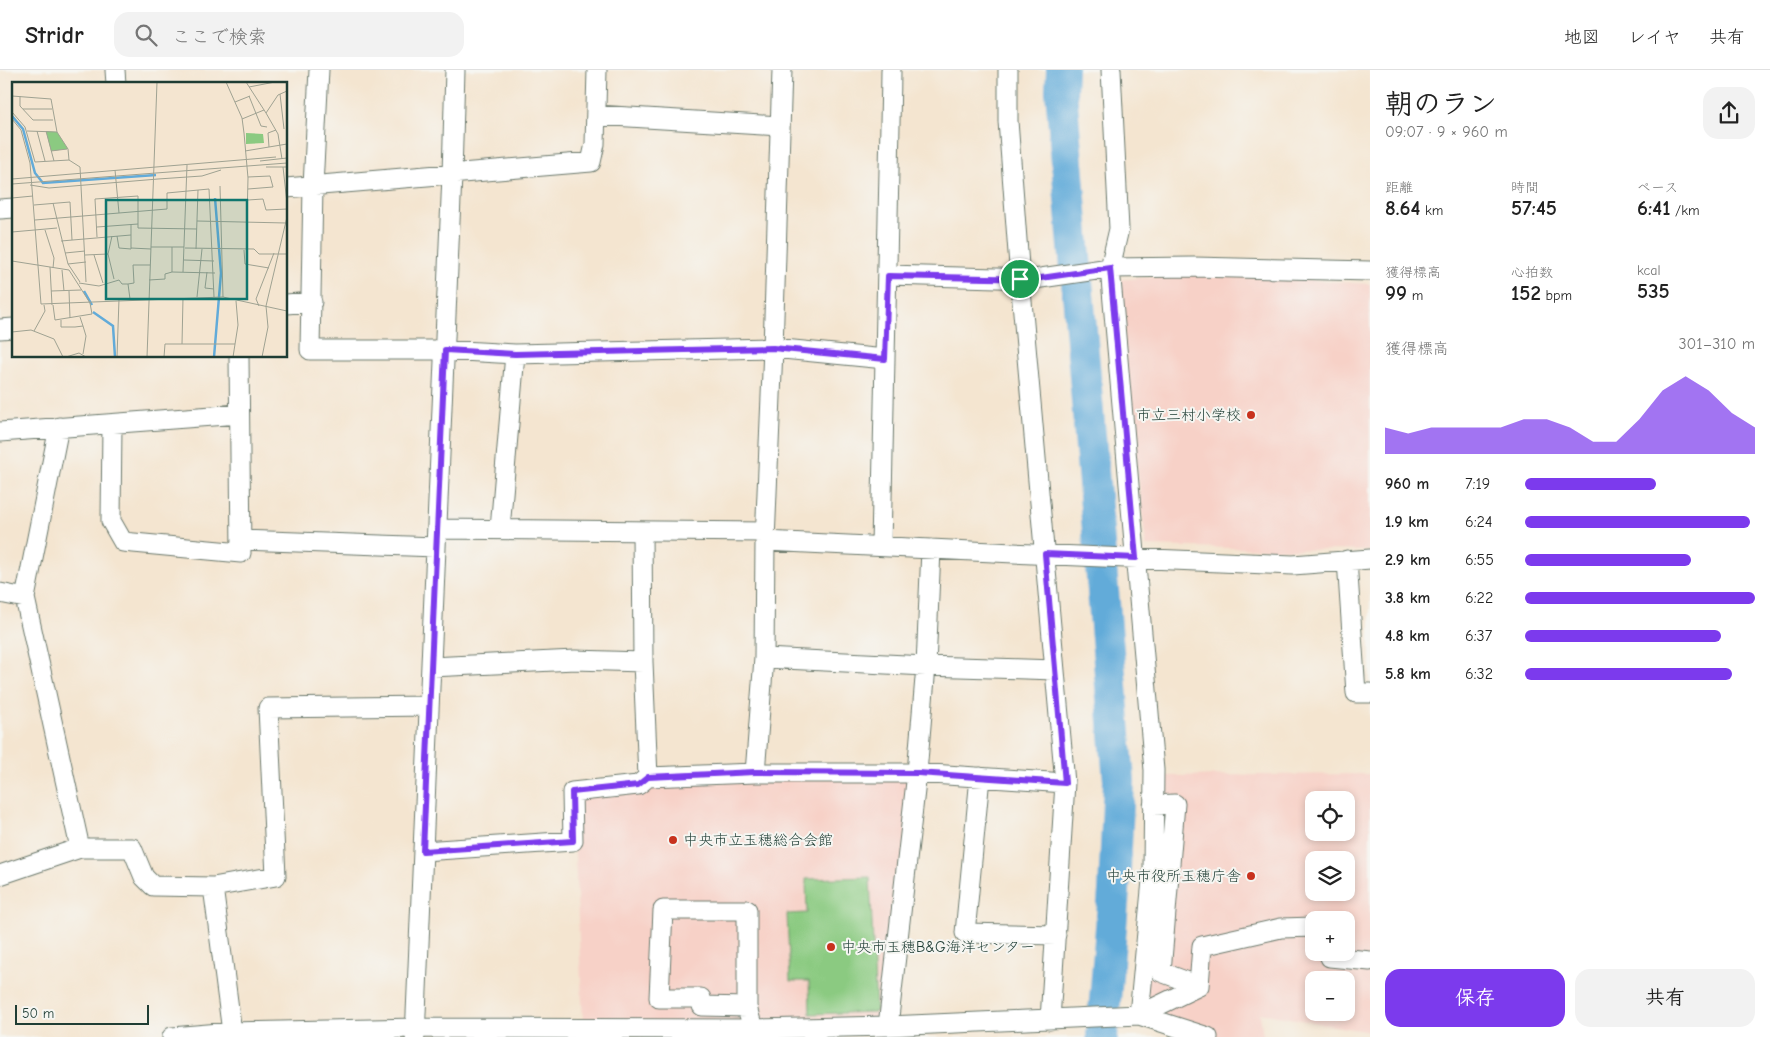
<!DOCTYPE html>
<html lang="ja">
<head>
<meta charset="utf-8">
<style>
	body { margin:0; font-family:"Comic Neue","Klee One",sans-serif; background:#f2f2f2; color:#222; height:100vh; display:flex; flex-direction:column; font-size:19px; white-space:nowrap }
	* { box-sizing:border-box; margin:0 }
	p { font-size:16px; color:#767676 }
	.icon { flex:none; width:28px; height:28px; fill:none; stroke:currentColor; stroke-width:2; stroke-linecap:round; stroke-linejoin:round }
	.map { position:relative; flex:1; overflow:hidden }
	.drawer { display:flex; flex-direction:column; background:#fff; width:400px }
	.drawer>* { flex:none }
	.buttons { position:absolute; left:1305px; top:721px; display:grid; gap:10px }
	.buttons a { display:grid; place-items:center; width:50px; height:50px; border-radius:10px; background:#fff; box-shadow:0 2px 8px #0003; font-size:25px }
	.scale { position:absolute; left:15px; bottom:12px; width:134px; box-sizing:border-box; padding-left:5px; border:2px solid #1f3d34; border-top:0; font-size:14px; line-height:18px; white-space:nowrap; color:#1f3d34; -webkit-text-stroke:4px #f6f6f2; paint-order:stroke }
	.pin { position:absolute; display:grid; place-items:center; width:42px; height:42px; color:#fff; margin:-21px; border:2px solid #fff; border-radius:50%; box-shadow:0 1px 5px #0007 }
	.round { display:grid; place-items:center; flex:none; width:52px; height:52px; border-radius:15px; background:#f2f2f2 }
	.headline { display:flex; align-items:center; justify-content:space-between; height:85px; padding:0 15px }
	h1 { font-size:28px; font-weight:800; line-height:38px }
	.metrics { display:grid; grid-template-columns:repeat(3,1fr); gap:8px; height:85px; padding:5px 15px }
	.metrics div { display:grid; align-content:center }
	.metrics b { font-size:21px; font-weight:800 }
	.metrics small { font-size:14px; font-weight:400 }
	.metrics p { font-size:14px }
	.chart { height:140px; padding:10px 15px }
	.chart p { display:flex; justify-content:space-between }
	.chart svg { width:100%; height:90px; margin-top:5px; fill:#7c3aed; opacity:.7 }
	.button { display:flex; gap:10px; margin-top:auto; padding:10px 15px }
	.button a { flex:1; height:58px; border-radius:15px; background:#7c3aed; color:#fff; font-size:20px; font-weight:800; line-height:58px; text-align:center }
	.button a+a { background:#f2f2f2; color:#222 }
	ul { padding:0 15px; list-style:none; font-size:16px }
	li { display:grid; grid-template-columns:80px 60px 1fr; align-items:center; height:38px }
	li i { height:12px; border-radius:6px; background:#7c3aed }
	header { display:flex; align-items:center; gap:30px; box-sizing:border-box; height:70px; padding:0 25px; background:#fff; border-bottom:1px solid #e0e0e0 }
	header strong { font-size:24px }
	nav { display:flex; gap:28px; margin-inline-start:auto; font-size:18px }
	.search { width:350px; height:45px; background:#f2f2f2; display:flex; align-items:center; gap:12px; box-sizing:border-box; padding:0 18px; border-radius:15px; color:#767676; font-size:19px }
	main { display:flex; flex:1; min-height:0 }
	.map>svg:first-child { display:block }
	.built { fill:#f7d1c7; fill-rule:evenodd }
	.green { fill:#8bca81; stroke:#55845a }
	.water { fill:#62abd9; stroke:#407486 }
	.lines { fill:none; stroke-linecap:round; stroke-linejoin:round }
	.river { stroke:#62abd9; stroke-width:32 }
	.minor-casing { stroke:#6a786b; stroke-width:21 }
	.minor { stroke:#fff; stroke-width:19 }
	.route-casing { stroke:#fff; stroke-width:10 }
	.route { stroke:#7c3aed; stroke-width:6 }
	.poi-dot { fill:#c8321e; stroke:#f6f6f2; stroke-width:2 }
	.labels { text-anchor:middle; stroke-width:4; stroke-linejoin:round; paint-order:stroke }
	.poi-label { font-size:15px; fill:#1f3d34; stroke:#f6f6f2; text-anchor:end }
	.inset-river { fill:none; stroke:#62abd9; stroke-width:2.5 }
	.inset-road { fill:none; stroke:#9fa292; stroke-width:1 }
	.view { fill:#0f766e; fill-opacity:0.15; stroke:#0f766e; stroke-width:2.5 }
	.inset-edge { fill:none; stroke:#1f3d34; stroke-width:2.5 }
</style>
</head>
<body>
<header>
<strong>Stridr</strong>
<div class="search"><svg class="icon" aria-label="search" viewBox="0 0 24 24"><circle cx="10" cy="10" r="6"/><path d="M15 15l6 6"/></svg>ここで検索</div>
<nav><a>地図</a><a>レイヤ</a><a>共有</a></nav>
</header>
<main>
<div class="map">
<svg width="1370" height="967" viewBox="0 0 1370 967">
	<rect width="100%" height="100%" fill="#f6f6f2"/>
	<filter id="ink" filterUnits="userSpaceOnUse"><feTurbulence type="fractalNoise" baseFrequency=".02" numOctaves="2"/><feDisplacementMap in="SourceGraphic" scale="10" xChannelSelector="R" yChannelSelector="G"/><feConvolveMatrix kernelMatrix="1 2 1 2 8 2 1 2 1" color-interpolation-filters="sRGB"/></filter>
	<filter id="wash" filterUnits="userSpaceOnUse"><feTurbulence type="fractalNoise" baseFrequency=".0096" numOctaves="4" result="noise"/><feDisplacementMap in="SourceGraphic" scale="20" xChannelSelector="R" yChannelSelector="G"/><feGaussianBlur stdDeviation="1.12" result="paint"/><feColorMatrix in="noise" values="0 0 0 0 0 0 0 0 0 0 0 0 0 0 0 0 0 1.4 0 .05"/><feComposite in="paint" operator="in"/></filter>
	<g filter="url(#wash)">
		<rect width="100%" height="100%" fill="#f4e5d0"/>
		<!-- built -->
		<path class="built" d="M1201,203L1370,214V481L1146,476L1116,210Z
			M917,703L888,956L583,953L572,722L638,715Z
			M1370,704V962L1260,943L1263,967H1208L1139,945L1162,706ZM1314,730H1346V762H1314ZM1314,790H1346V822H1314ZM1314,850H1346V882H1314ZM1314,910H1346V942H1314Z"/>
		<!-- green -->
		<path class="green" d="M870,807L876,942L810,944L809,911H790L787,844L807,843L806,809Z"/>
		<!-- water -->
		<path class="water" d="M1049,0H1075L1074,21L1048,20Z"/>
		<g class="lines">
			<!-- river -->
			<path class="river" d="M1062,0L1061,21L1119,711L1114,821L1102,967"/>
		</g>
	</g>
	<g filter="url(#ink)">
		<g class="lines">
			<defs>
				<path id="minor" d="M115,0L116,14
					M319,0L313,116L310,280H445L515,284L773,278L885,289
					M1008,0V51L1020,209L1065,713L1050,950
					M1111,0L1119,159L1110,198L1154,700L1153,800L1139,945
					M596,45L780,56
					M286,118L591,92L595,74L597,0
					M0,139L14,138
					M888,205L1034,209L1110,198L1194,197L1370,201
					M286,234L312,232
					M0,259L14,258
					M112,354L111,451L123,472L241,483L239,286
					M59,357L25,528L80,778
					M0,362L239,344
					M437,459L765,462
					M500,459L515,284
					M642,461L643,592L648,707
					M241,470L436,477
					M765,471L1032,484L1293,495L1370,489
					M881,476C884,318 889,159 891,0
					M1347,490L1356,623H1370
					M0,523L25,528
					M764,588L926,596L1055,600
					M431,597L575,590L643,592
					M755,703L764,588L765,471L773,278L782,0
					M980,707L965,863L1056,865
					M1153,735L1175,734L1161,902L1199,916
					M423,781L573,771L572,722L638,715L648,707L755,703H917L1065,713
					M0,805L80,778H132L144,807L153,816L213,817L232,962
					M213,817L276,806L268,638L429,636
					M1328,882L1330,887L1370,891
					M1199,916L1202,876L1281,858L1314,857
					M747,937L702,936L701,928H659L663,840H747V937L753,959V967
					M1139,945L1199,916
					M888,956L917,703L926,596L931,479
					M172,967L232,962L416,958L753,959L888,956L1139,945L1208,967
					M415,967L452,105L455,0"/>
			</defs>
			<!-- minor casing -->
			<use href="#minor" class="minor-casing"/>
			<!-- minor -->
			<use href="#minor" class="minor"/>
		</g>
	</g>
	<g class="lines" filter="url(#ink)">
		<defs>
			<path id="route" d="M1110,198L1136,488L1045,484L1065,713L918,703L755,702L648,707L638,715L572,722L573,771L423,781L445,280L515,284L773,278L885,289L888,206L1034,209Z"/>
		</defs>
		<!-- route casing -->
		<use href="#route" class="route-casing"/>
		<!-- route -->
		<use href="#route" class="route"/>
	</g>
	<!-- markers -->
	<g class="poi-dot">
		<circle cx="1251" cy="345" r="5"/>
		<circle cx="673" cy="770" r="5"/>
		<circle cx="1251" cy="806" r="5"/>
		<circle cx="831" cy="877" r="5"/>
	</g>
	<g class="labels">
		<!-- poi labels -->
		<g class="poi-label">
			<text x="1241" y="350">市立三村小学校</text>
			<text x="683" y="775" text-anchor="start">中央市立玉穂総合会館</text>
			<text x="1241" y="811">中央市役所玉穂庁舎</text>
			<text x="841" y="882" text-anchor="start">中央市玉穂B&amp;G海洋センター</text>
		</g>
	</g>
	<!-- overview -->
	<g transform="translate(12 12)">
		<rect width="275" height="275" fill="#f4e5d0"/>
		<path d="M34,49L45,50L56,67L39,69ZM234,51L251,52L252,61L234,62Z" fill="#8bca81"/>
		<path class="inset-river" d="M0,34L11,47L23,91L31,101L144,93M72,209L80,223M81,230L101,244L103,275M202,275L209,191L203,116"/>
		<path class="inset-road" d="M214,0L230,36L232,51L236,96L235,138M234,0L254,31M237,5L263,0M268,12L272,47M0,14L39,17L45,50L56,67L57,78L68,85L74,200M8,14V24L21,38H41M237,14L249,44L255,45M223,20L238,14M11,27H40M0,30L13,45L23,80L57,78M0,37L9,48L18,81L29,222L211,215L275,229M230,37L252,28M15,49L45,50M25,49L33,79M34,49L42,79M257,65L256,51L264,48M39,69L55,67M233,69L275,62M270,77L266,52L254,31L266,13L275,9M248,79L275,76M254,85H275M271,85L275,121M103,88L107,131M236,95L258,94L261,105L236,107M0,97L264,75M0,102L275,81M18,103L37,106L146,97L190,94L209,88M208,104L211,215M0,116L21,114M236,118L251,117L254,128L275,127M41,121L56,182L68,200M22,123L58,120L60,158M23,138L155,127V111L197,107L202,215M185,139L274,141M85,145L126,142M33,148L42,176L41,186M0,150L45,146M100,154L96,172L102,197M105,154L107,166L119,167V142M85,155L83,117L126,114V146L185,147M49,159L119,153M139,165H172M160,165V190M119,166L139,167M173,166L242,167L247,172H275M184,167L186,108M232,168L233,182L257,186M53,171L73,169M73,173L96,172M82,173L91,201M172,178L202,179M0,179L57,188L78,221L80,232L43,238L41,223M56,182L74,180M38,185L40,223M50,188L52,209M171,190L175,83M195,190L193,206L202,207M137,198L153,197V192L160,190L203,191M67,201L87,204L107,198L110,202H116L118,217M116,202L122,201L121,183H138M39,209L69,208M57,209L58,236M185,215L190,167M247,224L244,217L262,171M49,238V245H63L71,244L68,235M71,244L74,254L71,272M22,249L33,229L32,223M0,250L19,248L42,257L51,275M170,262L171,216M54,275L67,271L74,275M105,275L107,217M135,275L145,0M152,275L153,262H223M221,275L226,243L224,219M250,275L256,245L254,224L275,135"/>
		<path class="view" d="M94,118H235V217H94Z"/>
		<rect width="275" height="275" class="inset-edge"/>
	</g>
</svg>
<div class="buttons">
<a><svg class="icon" aria-label="locate" viewBox="0 0 24 24"><circle cx="12" cy="12" r="6"/><path d="M12 2v4M12 18v4M2 12h4M18 12h4"/></svg></a>
<a><svg class="icon" aria-label="layers" viewBox="0 0 24 24"><path d="M12 4l9 5-9 5-9-5zM3 14l9 5 9-5"/></svg></a>
<a>+</a>
<a>−</a>
</div>
<div class="scale">50 m</div>
<div class="pin" style="left:1020px;top:209px;background:#1e9e55"><svg class="icon" aria-label="arrive" viewBox="0 0 24 24"><path d="M6 21V4h12l-3 4 3 4H6"/></svg></div>
</div>
<section class="drawer">
<div class="headline"><div><h1>朝のラン</h1><p>09:07 · 9 × 960 m</p></div><a class="round"><svg class="icon" aria-label="share" viewBox="0 0 24 24"><path d="M12 15V3M7 8l5-5 5 5M5 13v7h14v-7"/></svg></a></div>
<div class="metrics">
<div><p>距離</p><b>8.64<small> km</small></b></div>
<div><p>時間</p><b>57:45</b></div>
<div><p>ペース</p><b>6:41<small> /km</small></b></div>
</div>
<div class="metrics">
<div><p>獲得標高</p><b>99<small> m</small></b></div>
<div><p>心拍数</p><b>152<small> bpm</small></b></div>
<div><p>kcal</p><b>535</b></div>
</div>
<div class="chart"><p><span>獲得標高</span>301–310 m</p>
<svg viewBox="0 0 160 44" preserveAspectRatio="none"><path d="M0 44V31L10 34L20 31L30 31L40 31L50 31L60 27L70 27L80 31L90 38L100 38L110 27L120 13L130 6L140 13L150 24L160 31V44z"/></svg>
</div>
<ul>
<li><b>960 m</b>7:19<i style="width:57%"></i></li>
<li><b>1.9 km</b>6:24<i style="width:98%"></i></li>
<li><b>2.9 km</b>6:55<i style="width:72%"></i></li>
<li><b>3.8 km</b>6:22<i style="width:100%"></i></li>
<li><b>4.8 km</b>6:37<i style="width:85%"></i></li>
<li><b>5.8 km</b>6:32<i style="width:90%"></i></li>
</ul>
<div class="button"><a>保存</a><a>共有</a></div>
</section>
</main>
</body>
</html>
